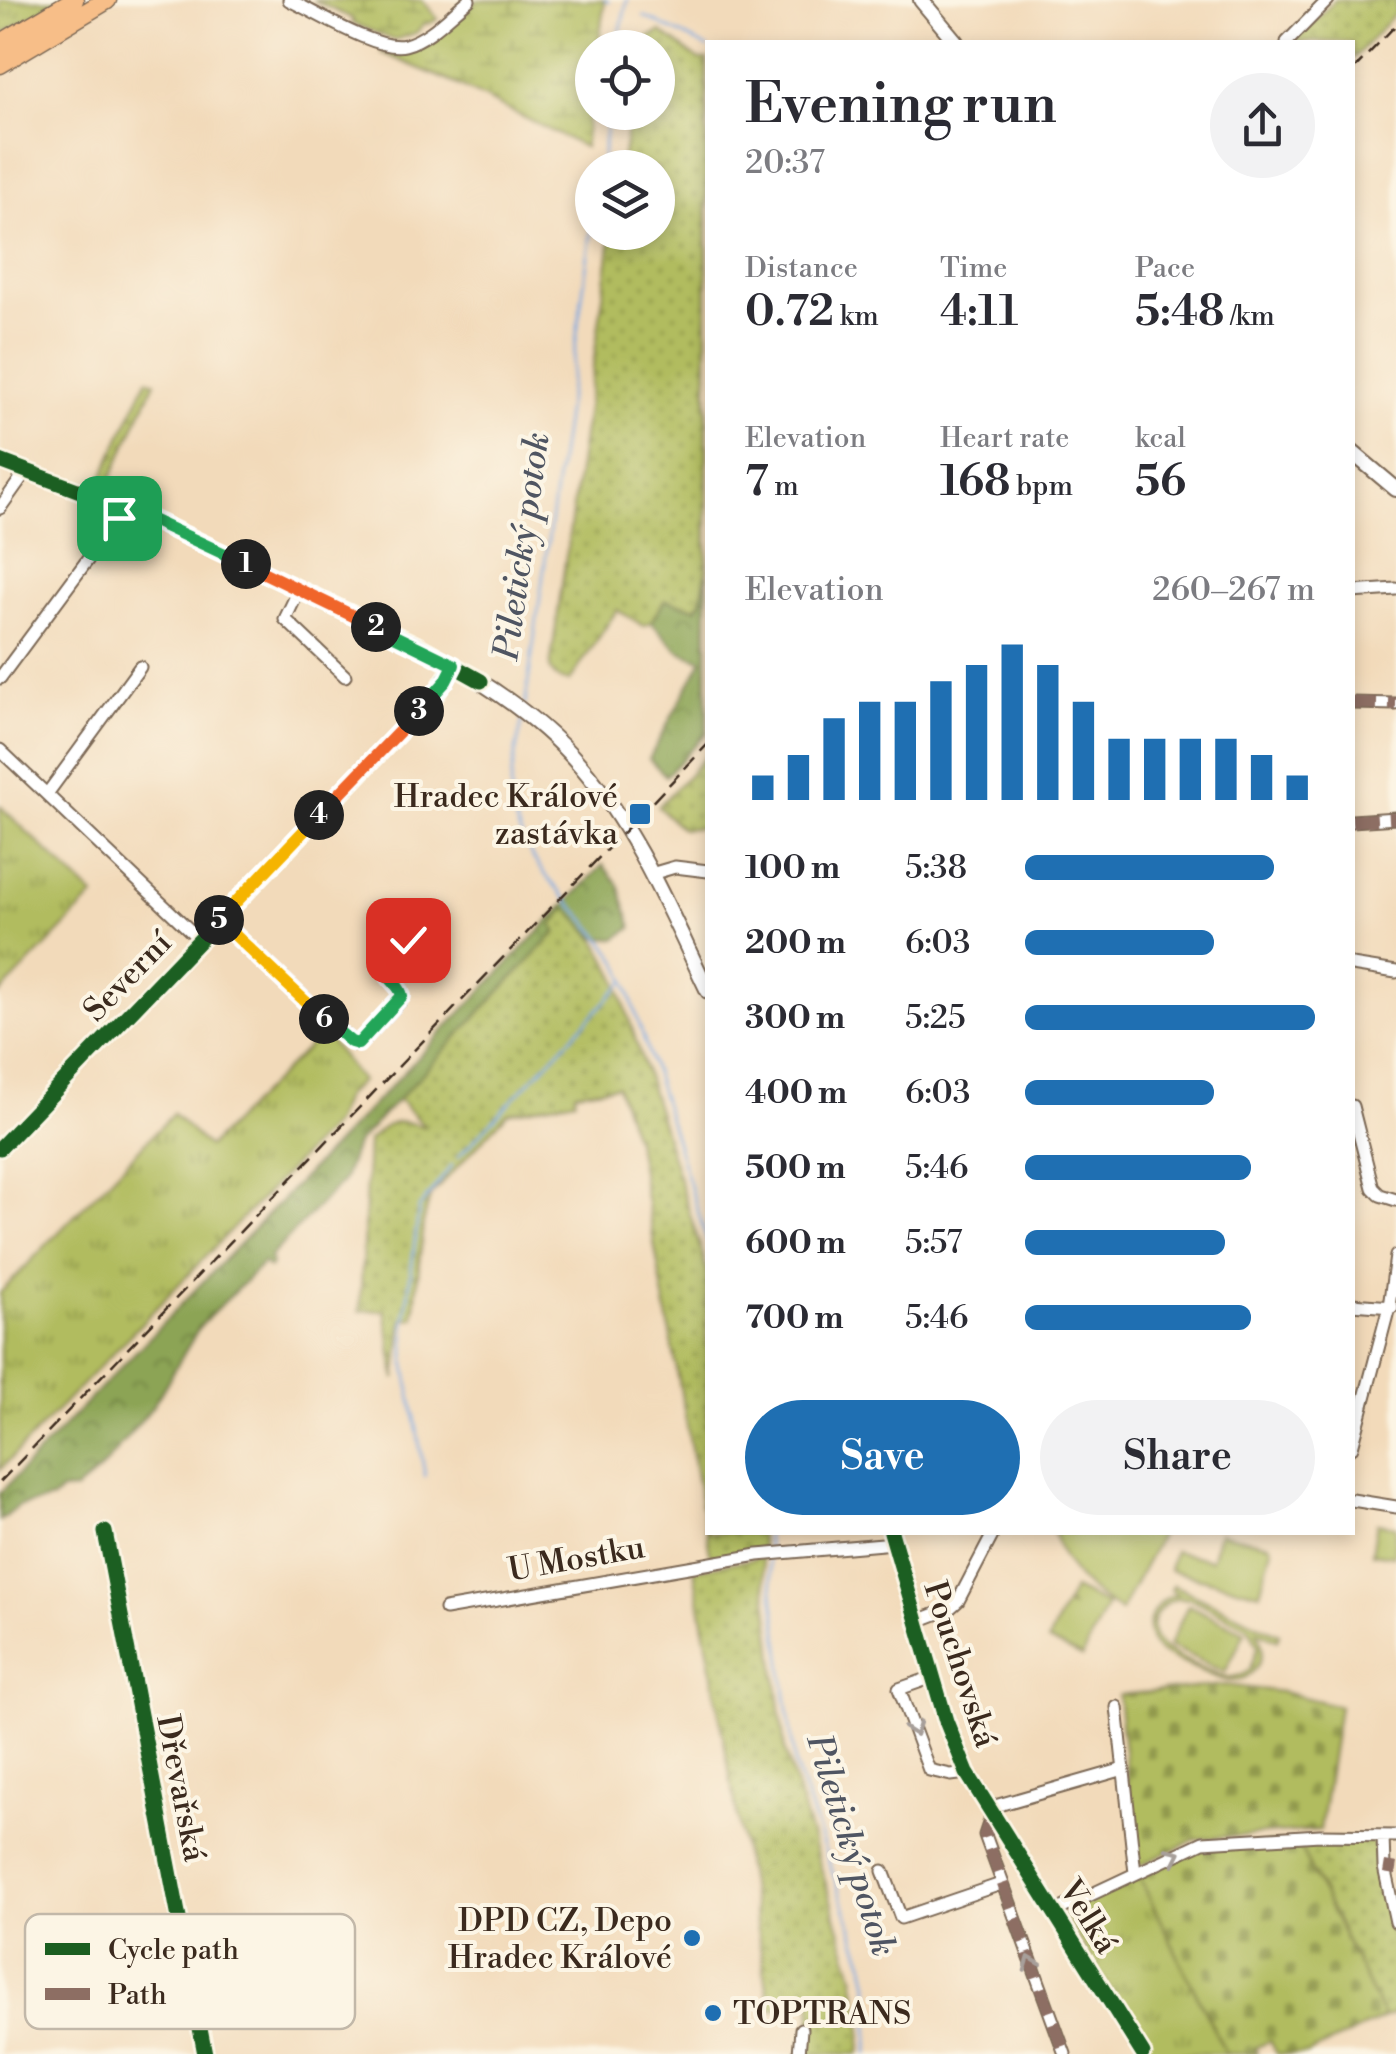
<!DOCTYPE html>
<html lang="en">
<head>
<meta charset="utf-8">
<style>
	body { margin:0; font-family:"Libre Bodoni",serif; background:#f2f2f3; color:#2b2b33; height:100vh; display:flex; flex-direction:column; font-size:38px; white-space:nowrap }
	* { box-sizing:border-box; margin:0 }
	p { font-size:32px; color:#7c7c81 }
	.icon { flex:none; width:55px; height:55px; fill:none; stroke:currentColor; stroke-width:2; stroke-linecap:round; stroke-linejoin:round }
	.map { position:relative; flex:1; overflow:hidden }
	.details { position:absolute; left:705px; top:40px; width:650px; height:1495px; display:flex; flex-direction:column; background:#fff; border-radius:0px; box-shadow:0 5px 15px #0003 }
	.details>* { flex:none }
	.fabs { position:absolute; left:575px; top:30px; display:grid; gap:20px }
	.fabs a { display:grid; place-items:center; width:100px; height:100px; border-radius:50%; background:#fff; box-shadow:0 5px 15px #0003; font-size:50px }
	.pin { position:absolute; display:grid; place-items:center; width:85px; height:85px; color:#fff; margin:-42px; border-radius:20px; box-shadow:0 5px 15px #0006 }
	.km { position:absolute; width:50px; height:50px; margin:-25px; border-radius:50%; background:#222; color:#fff; font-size:28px; line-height:50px; text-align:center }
	.round { display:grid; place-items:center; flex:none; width:105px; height:105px; border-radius:52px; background:#f2f2f3 }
	.headline { display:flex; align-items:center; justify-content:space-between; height:170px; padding:0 40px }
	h1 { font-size:55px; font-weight:600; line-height:75px }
	.stats { display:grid; grid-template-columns:repeat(3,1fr); gap:15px; height:170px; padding:10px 40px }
	.stats div { display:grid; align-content:center }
	.stats b { font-size:42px; font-weight:600 }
	.stats small { font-size:28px; font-weight:400 }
	.stats p { font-size:28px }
	.chart { height:280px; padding:20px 40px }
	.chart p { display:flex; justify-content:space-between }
	.chart svg { width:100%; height:180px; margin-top:10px; stroke:#1f6fb2; stroke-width:6 }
	.primary-button { display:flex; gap:20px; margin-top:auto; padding:20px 40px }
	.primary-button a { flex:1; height:115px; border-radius:60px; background:#1f6fb2; color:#fff; font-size:40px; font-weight:600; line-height:115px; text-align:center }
	.primary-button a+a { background:#f2f2f3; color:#2b2b33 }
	ul { padding:0 40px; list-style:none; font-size:32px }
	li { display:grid; grid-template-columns:160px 120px 1fr; align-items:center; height:75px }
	li i { height:25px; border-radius:12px; background:#1f6fb2 }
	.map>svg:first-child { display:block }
	.grass { fill:url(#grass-dots); stroke:#76733e; stroke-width:2.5 }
	.forest { fill:url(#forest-crowns); stroke:#64673a; stroke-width:2.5 }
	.wetland { fill:url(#wetland-marsh); stroke:#76733e; stroke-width:2.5 }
	.cemetery { fill:url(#cemetery-stones); stroke:#76733e; stroke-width:2.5 }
	.park { fill:url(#park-tufts); stroke:#76733e; stroke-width:2.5 }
	.pitch { fill:#b1bc5e; stroke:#76733e; stroke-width:2.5; fill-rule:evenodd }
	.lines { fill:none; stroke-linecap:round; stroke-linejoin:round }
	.stream { stroke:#75a6e0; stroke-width:2.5 }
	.minor-casing { stroke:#7b6855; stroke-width:15 }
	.tertiary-casing { stroke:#7b6855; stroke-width:18 }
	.primary-casing { stroke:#7b6855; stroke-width:21 }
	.minor { stroke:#fff; stroke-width:11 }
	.tertiary { stroke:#fff; stroke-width:14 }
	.primary { stroke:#f7be88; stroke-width:18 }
	.rail { stroke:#3b2a1e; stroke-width:2.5; stroke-dasharray:15 8; stroke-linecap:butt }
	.quiet { stroke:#8d6e63; stroke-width:12; stroke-dasharray:25 12; stroke-linecap:butt }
	.cycleway-casing { stroke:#fcf5e5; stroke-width:21 }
	.cycleway { stroke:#1b5e20; stroke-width:15 }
	.oneway { stroke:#a79f9a }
	.split-1-casing { stroke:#fff; stroke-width:20 }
	.split-2-casing { stroke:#fff; stroke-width:20 }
	.split-3-casing { stroke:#fff; stroke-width:20 }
	.split-4-casing { stroke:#fff; stroke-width:20 }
	.split-5-casing { stroke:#fff; stroke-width:20 }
	.split-6-casing { stroke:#fff; stroke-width:20 }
	.split-7-casing { stroke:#fff; stroke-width:20 }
	.split-8-casing { stroke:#fff; stroke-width:20 }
	.split-1 { stroke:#22a559; stroke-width:12 }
	.split-2 { stroke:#f0652b; stroke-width:12 }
	.split-3 { stroke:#22a559; stroke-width:12 }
	.split-4 { stroke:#f0652b; stroke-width:12 }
	.split-5 { stroke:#f5b400; stroke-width:12 }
	.split-6 { stroke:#f5b400; stroke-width:12 }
	.split-7 { stroke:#22a559; stroke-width:12 }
	.split-8 { stroke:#f5b400; stroke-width:12 }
	.poi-dot { fill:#1f6fb2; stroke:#fcf5e5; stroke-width:4 }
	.labels { text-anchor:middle; stroke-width:8; stroke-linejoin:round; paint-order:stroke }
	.poi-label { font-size:32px; fill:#3b2a1e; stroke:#fcf5e5; text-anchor:end }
	.street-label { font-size:32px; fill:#3b2a1e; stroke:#fcf5e5 }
	.water-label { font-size:35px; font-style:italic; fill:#4f5562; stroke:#fcf5e5 }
	.key { fill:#fcf5e5; stroke:#c2b8a9; stroke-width:2.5 }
	.key-label { font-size:28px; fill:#3b2a1e }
</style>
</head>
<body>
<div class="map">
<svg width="1396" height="2054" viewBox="0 0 1396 2054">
	<defs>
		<pattern id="grass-dots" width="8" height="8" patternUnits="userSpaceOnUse" patternTransform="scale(2.5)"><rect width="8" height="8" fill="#b1bc5e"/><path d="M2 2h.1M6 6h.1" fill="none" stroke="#91994d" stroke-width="1.8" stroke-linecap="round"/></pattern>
		<pattern id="forest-crowns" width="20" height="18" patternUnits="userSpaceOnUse" patternTransform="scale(2.5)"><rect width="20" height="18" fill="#8ca455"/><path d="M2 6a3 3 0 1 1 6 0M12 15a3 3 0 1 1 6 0" fill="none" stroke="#748646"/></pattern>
		<pattern id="wetland-marsh" width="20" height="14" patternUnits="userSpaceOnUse" patternTransform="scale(2.5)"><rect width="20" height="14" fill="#b1bc5e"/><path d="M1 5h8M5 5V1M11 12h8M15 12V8" fill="none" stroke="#91994d"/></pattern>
		<pattern id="cemetery-stones" width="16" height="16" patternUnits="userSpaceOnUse" patternTransform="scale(2.5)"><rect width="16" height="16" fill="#b1bc5e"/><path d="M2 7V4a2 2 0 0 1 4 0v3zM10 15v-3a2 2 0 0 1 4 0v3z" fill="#91994d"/></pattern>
		<pattern id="park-tufts" width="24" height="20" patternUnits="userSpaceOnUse" patternTransform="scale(2.5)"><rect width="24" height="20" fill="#b1bc5e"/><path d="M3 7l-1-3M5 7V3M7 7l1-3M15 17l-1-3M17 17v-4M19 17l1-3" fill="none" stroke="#91994d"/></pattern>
	</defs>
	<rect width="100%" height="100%" fill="#fcf5e5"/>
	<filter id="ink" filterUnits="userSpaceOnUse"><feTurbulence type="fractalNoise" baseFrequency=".01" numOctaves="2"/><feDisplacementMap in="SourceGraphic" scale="20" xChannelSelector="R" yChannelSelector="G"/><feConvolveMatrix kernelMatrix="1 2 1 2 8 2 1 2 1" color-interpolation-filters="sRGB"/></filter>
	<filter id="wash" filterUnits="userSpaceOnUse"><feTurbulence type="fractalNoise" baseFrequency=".0048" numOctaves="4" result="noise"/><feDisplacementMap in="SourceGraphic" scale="40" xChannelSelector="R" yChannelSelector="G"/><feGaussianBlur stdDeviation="2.25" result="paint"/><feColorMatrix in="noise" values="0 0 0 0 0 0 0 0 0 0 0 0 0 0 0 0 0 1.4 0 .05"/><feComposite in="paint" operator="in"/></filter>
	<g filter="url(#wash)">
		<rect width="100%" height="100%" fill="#f2daba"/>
		<!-- grass -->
		<path class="grass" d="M1335,0H1396V13L1353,59L1352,42H1294Z
			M661,32L699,60H707V572L701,601L695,608L665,601L651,622L644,626L617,610L570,681C560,681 554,677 550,668L612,233L658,232V168L621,167L630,113L658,112V48L647,47L646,38Z
			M147,379L155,382L108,485L101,481Z
			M707,755V827L682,829L658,807Z
			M568,907L595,938L616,977L707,1269L708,1532L760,1533L762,1549L711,1559L636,1143L617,1086L575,1092V1099L508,1113L430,1196L423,1224L414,1318L403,1319L396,1379L385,1310L360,1311L368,1141C386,1121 400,1118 425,1127L397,1098L557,931L552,925Z
			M762,1557L785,1751L854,1975L862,2027L860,2054H808L812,2001L771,2009L694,1570Z
			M1372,1838L1396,1954V2013L1384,2018L1297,1842Z"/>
		<!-- forest -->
		<path class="forest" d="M707,572V732L666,776L649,759L702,660L679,651L651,622L665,600L696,608L701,601Z
			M603,865L619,885L632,928L616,939L595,938L567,908L552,925L557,931L356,1144L344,1179L270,1257L272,1265L269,1268L263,1263L200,1326L153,1406L99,1471L76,1490L61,1491L53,1499L19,1506L0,1521V1493Z"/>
		<!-- wetland -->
		<path class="wetland" d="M313,0H422L438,19L428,24L426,22L416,33L394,40L352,23L353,19Z
			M478,0H605L598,47L592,48V89L584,147L456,84L380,52C395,56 411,53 425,44L428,46L438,37L436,34Z"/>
		<!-- cemetery -->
		<path class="cemetery" d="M1225,1685L1282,1692L1339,1706L1320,1830L1196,1839L1141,1865L1136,1863L1118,1695Z
			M1297,1842L1384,2018L1307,2054H1277L1270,2041L1255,2048L1257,2054H1226L1139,1877L1205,1846Z"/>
		<!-- park -->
		<path class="park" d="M0,0H59L0,36Z
			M0,806L94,896L0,994Z
			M323,1032L361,1081L345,1096L333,1124L0,1470V1293L173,1114L208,1147Z
			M1377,1523L1396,1526L1394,1556L1372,1553Z
			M1139,1877L1226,2054H1150L1064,1915L1069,1910Z"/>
		<!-- pitch -->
		<path class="pitch" d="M1054,1533V1532L1161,1533L1121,1611C1088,1592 1064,1571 1054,1533Z
			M1219,1533L1270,1544L1272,1548L1260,1593L1169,1570L1174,1551L1211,1560Z
			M1173,1585L1279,1634L1277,1640L1257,1631C1263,1644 1265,1656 1256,1668C1238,1692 1213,1676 1192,1667C1182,1663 1171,1659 1162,1654C1136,1635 1151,1601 1177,1594L1171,1590ZM1180,1598L1191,1599L1248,1627L1258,1646L1250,1669C1243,1675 1237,1678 1228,1677C1215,1675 1170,1655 1161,1646C1142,1627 1158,1603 1180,1598Z
			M1073,1589L1107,1605L1082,1657L1048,1641L1065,1605L1073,1608L1066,1604Z
			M1188,1605L1245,1632L1225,1672L1169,1646Z"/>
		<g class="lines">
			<!-- stream -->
			<path class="stream" d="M605,0L609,2
				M644,16L708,48
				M617,48L627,0
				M601,168L608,112
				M525,705L592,226
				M523,718C519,740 511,764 511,787C509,865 588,907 622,969L708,1244
				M458,1157L626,980
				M425,1476L405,1360V1320L419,1208L452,1165
				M766,1532L768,1552
				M769,1560L795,1765L865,1965L869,1984L868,2054"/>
		</g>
	</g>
	<g filter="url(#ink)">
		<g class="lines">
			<defs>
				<path id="minor" d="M289,0C315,12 378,52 405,45C429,39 450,15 469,0
					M1287,42L1328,0
					M0,508L27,470
					M299,590L285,619L345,676
					M1352,592L1396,589
					M0,678L126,508
					M1352,703L1396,704
					M0,750L200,940
					M47,794L140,667
					M1352,821L1396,818
					M651,874L675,867L708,871
					M219,920L354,1044L362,1041L400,1001L401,989L385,970L389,960L408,940
					M1352,965L1396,972
					M1352,1106L1373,1188L1380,1195L1396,1200
					M1352,1304L1392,1307
					M1352,1447L1389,1307L1396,1256
					M1352,1500L1396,1507
					M105,1532L205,2054
					M445,1609L758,1555L894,1543
					M918,1621L949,1609L958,1601L994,1532
					M933,1677L899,1689L929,1770L951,1775L967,1773
					M1117,1707L1135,1873
					M988,1808L1124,1769
					M992,1814L985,1835L1065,2054
					M1383,1836L1384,1867L1396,1922
					M883,1871L901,1918L1001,1884
					M1054,1912L1203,1842L1320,1835L1396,1836
					M799,2054L801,2029"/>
				<path id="tertiary" d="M921,0L956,42
					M1352,452L1396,489
					M0,461C104,496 201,543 300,591C400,639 507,680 581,766C637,831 671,915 708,991
					M0,1148L436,694L454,665
					M891,1532L946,1721L967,1773L1143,2054"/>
				<path id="primary" d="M0,44L74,0
					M0,64L107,0"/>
			</defs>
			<!-- minor casing -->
			<use href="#minor" class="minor-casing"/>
			<!-- tertiary casing -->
			<use href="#tertiary" class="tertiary-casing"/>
			<!-- primary casing -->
			<use href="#primary" class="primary-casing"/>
			<!-- minor -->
			<use href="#minor" class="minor"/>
			<!-- tertiary -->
			<use href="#tertiary" class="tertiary"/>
			<!-- primary -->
			<use href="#primary" class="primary"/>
			<!-- rail -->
			<path class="rail" d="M1352,71L1396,25
				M0,1482L708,744"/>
			<!-- quiet -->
			<path class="quiet" d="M1352,703L1396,704
				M1352,821L1396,818
				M992,1814L985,1835L1065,2054
				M1384,1867L1396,1869"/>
			<defs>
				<path id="cycleway" d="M0,461L136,512L418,646L481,681
					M0,1148L436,694L454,665
					M105,1532L205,2054
					M891,1532L946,1721L967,1773L1143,2054"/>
			</defs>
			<!-- cycleway casing -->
			<use href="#cycleway" class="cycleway-casing"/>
			<!-- cycleway -->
			<use href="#cycleway" class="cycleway"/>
		</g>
		<!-- one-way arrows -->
		<defs><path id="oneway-chevron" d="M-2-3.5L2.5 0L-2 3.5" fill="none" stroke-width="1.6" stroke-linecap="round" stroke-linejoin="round" transform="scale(2.5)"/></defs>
		<g class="oneway">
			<use href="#oneway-chevron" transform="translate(914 1729) rotate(70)"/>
			<use href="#oneway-chevron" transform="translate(1174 1855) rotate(-25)"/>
			<use href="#oneway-chevron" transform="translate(1031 1963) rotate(-111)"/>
		</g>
	</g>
	<g class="lines" filter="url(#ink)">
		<defs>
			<path id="split-1" d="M119,518L126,508L246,564"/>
			<path id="split-2" d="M246,564L376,627"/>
			<path id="split-3" d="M376,627L454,665L446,681L419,711"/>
			<path id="split-4" d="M319,815L419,711"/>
			<path id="split-5" d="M219,920L319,815"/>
			<path id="split-6" d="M219,920L324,1019"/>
			<path id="split-7" d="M324,1019L351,1042L358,1044L402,996C400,983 385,980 386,966"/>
			<path id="split-8" d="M386,966L408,940"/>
		</defs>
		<!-- split-1 casing -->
		<use href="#split-1" class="split-1-casing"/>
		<!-- split-2 casing -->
		<use href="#split-2" class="split-2-casing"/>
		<!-- split-3 casing -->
		<use href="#split-3" class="split-3-casing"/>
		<!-- split-4 casing -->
		<use href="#split-4" class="split-4-casing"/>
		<!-- split-5 casing -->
		<use href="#split-5" class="split-5-casing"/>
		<!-- split-6 casing -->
		<use href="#split-6" class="split-6-casing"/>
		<!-- split-7 casing -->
		<use href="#split-7" class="split-7-casing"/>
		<!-- split-8 casing -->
		<use href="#split-8" class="split-8-casing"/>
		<!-- split-1 -->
		<use href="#split-1" class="split-1"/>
		<!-- split-2 -->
		<use href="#split-2" class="split-2"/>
		<!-- split-3 -->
		<use href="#split-3" class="split-3"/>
		<!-- split-4 -->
		<use href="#split-4" class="split-4"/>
		<!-- split-5 -->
		<use href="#split-5" class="split-5"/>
		<!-- split-6 -->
		<use href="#split-6" class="split-6"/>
		<!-- split-7 -->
		<use href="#split-7" class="split-7"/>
		<!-- split-8 -->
		<use href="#split-8" class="split-8"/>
	</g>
	<!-- markers -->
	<g class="poi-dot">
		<rect x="628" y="802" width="24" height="24" rx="5"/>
		<circle cx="692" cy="1938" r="10"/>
		<circle cx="713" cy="2013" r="10"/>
	</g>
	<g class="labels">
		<!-- poi labels -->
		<g class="poi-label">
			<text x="618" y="807">Hradec Králové<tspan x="618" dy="37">zastávka</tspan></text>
			<text x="672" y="1931">DPD CZ, Depo<tspan x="672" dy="37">Hradec Králové</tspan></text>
			<text x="733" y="2024" text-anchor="start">TOPTRANS</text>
		</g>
		<!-- street labels -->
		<g class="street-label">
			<text transform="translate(127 976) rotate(-46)" y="11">Severní</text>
			<text transform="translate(576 1558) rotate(-10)" y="11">U Mostku</text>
			<text transform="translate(961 1664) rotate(72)" y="11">Pouchovská</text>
			<text transform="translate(182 1788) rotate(79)" y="11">Dřevařská</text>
			<text transform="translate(1089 1916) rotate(58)" y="11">Velká</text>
		</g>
		<!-- water labels -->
		<g class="water-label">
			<text transform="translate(521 546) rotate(-82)" y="12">Piletický potok</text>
			<text transform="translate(852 1845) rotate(73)" y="12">Piletický potok</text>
		</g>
	</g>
	<!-- legend -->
	<rect x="25" y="1914" width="330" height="115" rx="15" class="key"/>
	<rect x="45" y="1943" width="45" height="12" fill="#1b5e20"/>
	<rect x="45" y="1988" width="45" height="12" fill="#8d6e63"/>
	<g class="key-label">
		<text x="108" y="1959">Cycle path</text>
		<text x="108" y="2004">Path</text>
	</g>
</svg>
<div class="fabs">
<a><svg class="icon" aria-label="locate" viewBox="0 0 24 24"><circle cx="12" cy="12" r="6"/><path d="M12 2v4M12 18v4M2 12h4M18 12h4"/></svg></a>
<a><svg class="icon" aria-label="layers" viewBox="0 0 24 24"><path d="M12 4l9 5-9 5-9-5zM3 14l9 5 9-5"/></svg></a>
</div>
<div class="pin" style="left:119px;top:518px;background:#1e9e55"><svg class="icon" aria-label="arrive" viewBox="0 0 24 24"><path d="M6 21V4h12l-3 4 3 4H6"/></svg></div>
<div class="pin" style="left:408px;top:940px;background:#d93025"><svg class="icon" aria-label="check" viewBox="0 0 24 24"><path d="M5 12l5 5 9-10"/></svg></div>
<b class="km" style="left:246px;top:564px">1</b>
<b class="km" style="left:376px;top:627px">2</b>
<b class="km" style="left:419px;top:711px">3</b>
<b class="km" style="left:319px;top:815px">4</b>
<b class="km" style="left:219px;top:920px">5</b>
<b class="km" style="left:324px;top:1019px">6</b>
<section class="details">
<div class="headline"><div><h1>Evening run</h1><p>20:37</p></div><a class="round"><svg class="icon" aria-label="share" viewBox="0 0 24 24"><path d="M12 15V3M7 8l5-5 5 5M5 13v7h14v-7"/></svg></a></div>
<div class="stats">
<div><p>Distance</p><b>0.72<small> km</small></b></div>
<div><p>Time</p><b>4:11</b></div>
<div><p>Pace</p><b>5:48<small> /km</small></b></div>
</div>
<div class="stats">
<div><p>Elevation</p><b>7<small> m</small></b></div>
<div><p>Heart rate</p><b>168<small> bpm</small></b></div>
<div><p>kcal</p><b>56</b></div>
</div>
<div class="chart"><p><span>Elevation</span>260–267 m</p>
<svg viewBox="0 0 160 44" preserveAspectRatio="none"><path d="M5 44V38M15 44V33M25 44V24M35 44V20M45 44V20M55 44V15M65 44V11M75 44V6M85 44V11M95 44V20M105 44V29M115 44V29M125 44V29M135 44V29M145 44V33M155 44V38"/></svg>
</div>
<ul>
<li><b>100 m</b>5:38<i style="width:86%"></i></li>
<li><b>200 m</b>6:03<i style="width:65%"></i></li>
<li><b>300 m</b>5:25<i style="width:100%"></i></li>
<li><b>400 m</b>6:03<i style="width:65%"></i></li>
<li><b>500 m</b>5:46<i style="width:78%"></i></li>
<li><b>600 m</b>5:57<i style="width:69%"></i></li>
<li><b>700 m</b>5:46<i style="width:78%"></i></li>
</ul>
<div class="primary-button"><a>Save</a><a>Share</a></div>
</section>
</div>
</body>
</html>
